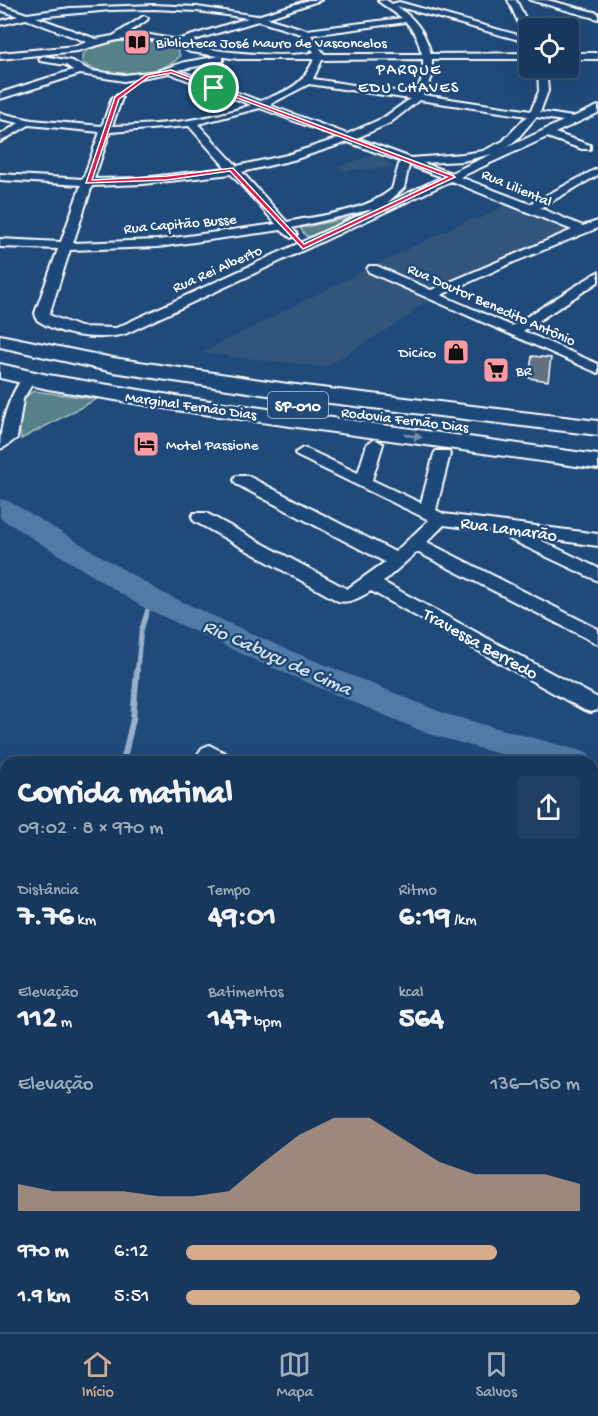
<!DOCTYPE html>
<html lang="pt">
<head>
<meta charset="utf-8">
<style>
	body { margin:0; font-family:"Gochi Hand",sans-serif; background:#203f62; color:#f1f3f6; height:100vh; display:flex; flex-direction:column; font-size:22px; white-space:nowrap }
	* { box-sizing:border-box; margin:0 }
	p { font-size:20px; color:#9eacbb }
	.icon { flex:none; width:33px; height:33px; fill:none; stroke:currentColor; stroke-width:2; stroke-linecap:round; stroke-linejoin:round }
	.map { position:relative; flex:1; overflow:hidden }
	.sheet { position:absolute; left:0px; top:756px; width:598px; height:576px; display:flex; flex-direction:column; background:#17385c; border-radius:18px 18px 0 0; box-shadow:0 6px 24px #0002,0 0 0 2px #365272 }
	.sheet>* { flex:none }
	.controls { position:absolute; left:519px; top:18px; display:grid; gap:12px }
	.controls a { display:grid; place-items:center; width:60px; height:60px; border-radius:6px; background:#17385c; box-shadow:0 6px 24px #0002,0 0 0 2px #365272; font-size:30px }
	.pin { position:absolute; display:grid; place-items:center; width:51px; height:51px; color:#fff; margin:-26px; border:3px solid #fff; border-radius:50%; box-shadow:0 2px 6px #0007 }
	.round { display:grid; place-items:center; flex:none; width:63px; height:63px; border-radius:6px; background:#203f62 }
	.overview { display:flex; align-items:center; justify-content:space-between; height:102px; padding:0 18px }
	h1 { font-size:33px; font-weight:800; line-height:45px }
	.figures { display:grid; grid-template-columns:repeat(3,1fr); gap:9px; height:102px; padding:6px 18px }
	.figures div { display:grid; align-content:center }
	.figures b { font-size:30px; font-weight:800 }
	.figures small { font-size:16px; font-weight:400 }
	.figures p { font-size:16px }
	.chart { height:168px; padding:12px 18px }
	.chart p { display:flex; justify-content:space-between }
	.chart svg { width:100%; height:108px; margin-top:6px; fill:#d6ab8b; opacity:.7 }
	ul { padding:0 18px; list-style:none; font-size:20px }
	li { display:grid; grid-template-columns:96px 72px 1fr; align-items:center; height:45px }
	li i { height:15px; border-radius:8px; background:#d6ab8b }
	.menu { display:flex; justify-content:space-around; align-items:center; height:84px; border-top:2px solid #365272; background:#17385c; font-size:16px; color:#9eacbb }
	.menu a { display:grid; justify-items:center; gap:3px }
	.menu .active { color:#d6ab8b }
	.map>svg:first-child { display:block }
	.built { fill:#33557c }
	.green { fill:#578188; stroke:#abc0c4; stroke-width:1.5 }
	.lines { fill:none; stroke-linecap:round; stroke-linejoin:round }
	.stream-far2 { stroke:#97afca; stroke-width:4.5 }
	.stream-far1 { stroke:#97afca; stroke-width:6 }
	.stream { stroke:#97afca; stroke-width:8 }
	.river { fill:#517aa6; fill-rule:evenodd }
	.building { fill:#637082; stroke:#fff; stroke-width:1.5 }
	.minor-casing { stroke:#fff; stroke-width:4 }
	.major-casing { stroke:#fff; stroke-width:4 }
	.highway-casing { stroke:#fff; stroke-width:4 }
	.minor { fill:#1f4a7a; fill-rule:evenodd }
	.major { fill:#1f4a7a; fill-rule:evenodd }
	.highway { fill:#1f4a7a; fill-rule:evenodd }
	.oneway { fill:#7992af }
	.route { fill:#e11d48; stroke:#fff; stroke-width:1.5; fill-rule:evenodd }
	.labels { text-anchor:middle; stroke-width:5; stroke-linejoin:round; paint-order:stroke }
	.far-poi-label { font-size:15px; fill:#fff; stroke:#1f4a7a; text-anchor:start }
	.far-street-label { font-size:15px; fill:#fff; stroke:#1f4a7a }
	.far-neighbourhood-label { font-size:16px; letter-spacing:1.5px; fill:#fff; stroke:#1f4a7a }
	.shield { fill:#1f4a7a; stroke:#bcc9d7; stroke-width:1.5 }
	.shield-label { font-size:16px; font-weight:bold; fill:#fff }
	.street-label { font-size:18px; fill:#fff; stroke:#1f4a7a }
	.water-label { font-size:20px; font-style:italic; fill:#d4dee9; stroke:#1f4a7a }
</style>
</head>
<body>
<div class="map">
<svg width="598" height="1332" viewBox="0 0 598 1332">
	<rect width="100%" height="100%" fill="#1f4a7a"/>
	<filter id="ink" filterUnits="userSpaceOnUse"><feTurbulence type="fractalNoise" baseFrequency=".0167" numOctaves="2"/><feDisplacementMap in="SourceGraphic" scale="12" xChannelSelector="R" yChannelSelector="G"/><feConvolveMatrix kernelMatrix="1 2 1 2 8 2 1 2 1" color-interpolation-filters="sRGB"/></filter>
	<g filter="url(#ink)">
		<!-- built -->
		<path class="built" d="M376,154L394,167L341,171L342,170L338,167Z
			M508,204L566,228L567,231L429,290L375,265L468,220L482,218Z
			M365,270L431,300L410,311L414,313L325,367L201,353Z"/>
		<!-- green -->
		<path class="green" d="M136,40L162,43L177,48L180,56C164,77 101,79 82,62V55C95,41 118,41 136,40Z
			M353,217L309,237L306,236L300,228Z
			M34,391L97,399L21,439C18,423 16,399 34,391Z
			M593,978L598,982V1332H357L353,1326H592Z"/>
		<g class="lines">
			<!-- stream-far2 -->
			<path class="stream-far2" d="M137,672L141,631L151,599"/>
			<!-- stream-far1 -->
			<path class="stream-far1" d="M123,762L133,719L137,670"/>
			<!-- stream -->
			<path class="stream" d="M279,1326L283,1332"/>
			<!-- river -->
			<path class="river" d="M0,499L9,501L161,592L279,646L446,714L588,753L592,762H528L429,734L259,662L141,606L0,518Z"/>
		</g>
		<!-- building -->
		<path class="building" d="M532,356L551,358L548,381L529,378Z"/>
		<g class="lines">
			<defs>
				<path id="minor" d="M309,0H321L267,18L307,30L402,18L378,1L386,0L392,4L399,2L525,37L508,0H516L530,28V43L396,6C415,19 425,31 431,54L530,53V59H432V77L423,95L531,111L539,91L538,68H546L548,91L540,112L573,117L598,106V113L555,133L590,145V149H582L547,137L460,177L530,204L598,168V175L540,208L583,226L598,221V228L514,262L441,295L512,326L598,272V282L523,331L598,364V373L369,272L367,269L369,266H377L431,290L572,230L451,181L125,334C97,341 61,336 37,320L35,313L58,249L0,247V239L61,242L81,185L0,180V174L83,179L100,132L29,125L0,142V135L19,123L0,119V113L32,120L102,126L112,98L117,95L122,98L112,126C159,125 207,121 251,105L169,73L124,81L80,74L0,99V93L73,70L66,65L40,61L39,59L43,56L72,61L91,71L124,75L158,71L185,62L220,56L223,57V61L178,70L260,101C287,91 302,87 314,59H238L190,52L168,42L145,38L117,40L77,51L0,59V53L76,46L87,42L26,19L0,25V21L18,16L0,10V5L27,14L70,8L154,5L197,7L257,16ZM154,9L197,11L248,18L177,40L145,34L125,35L147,20L148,18L144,16L113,36L96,39L36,17L111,10ZM258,21L301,34L314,52C295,59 203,52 184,43ZM406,22L416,35L422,54H324L311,35ZM423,59V77L415,94L313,79L322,60ZM309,84L410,99L383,118L347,134L269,105ZM419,100L527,116L503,141L483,151L463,154L411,158L357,138L390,123ZM260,108L339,138L287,155L237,166L198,124ZM536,117L563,121L506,148L518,138ZM189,126L226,168L143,178L94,179L110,132ZM348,142L400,161L392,189C364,212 322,215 287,222L242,172L293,160ZM492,154L451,173L423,163L463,161ZM409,165L442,177L387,203L404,188ZM231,174L276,224L158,240L73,243L92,186L143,184ZM373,209L116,328L80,327L49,315L70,250L158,247L281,230L291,238L297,234L292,228Z
					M568,53H598V59H568Z
					M29,374L36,378L23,399L17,438L5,447L0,449C0,423 9,397 24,375Z
					M375,439L383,444L372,480L421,503L434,454L436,451H448L450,454L436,510L444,514L598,534V546L534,537L598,568V581L507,538L505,533L444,525L427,542L598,629V644L417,552L383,582L598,698V710L591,712L584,710L371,591C361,597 349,604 338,601L194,521L192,517L194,513H206L347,589L385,562L236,484L234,480L236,476H248L395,552L429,520L297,456L295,453L303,448L309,450L358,473L367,444Z
					M209,745L231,756L235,762L202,760L198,754L202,748Z
					M6,967V991L0,992V968Z
					M116,1326H148L149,1332H117Z
					M162,1326H194L195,1332H163Z"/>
				<path id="major" d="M530,0H547L598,13V19Z"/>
				<path id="highway" d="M0,335L113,358L288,384L598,421V435L288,398L113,372L0,347Z
					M0,364L48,375L182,397L598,455V469L182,411L48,389L0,378Z"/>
			</defs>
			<!-- minor casing -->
			<use href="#minor" class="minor-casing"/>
			<!-- major casing -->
			<use href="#major" class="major-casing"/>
			<!-- highway casing -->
			<use href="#highway" class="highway-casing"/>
			<!-- minor -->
			<use href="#minor" class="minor"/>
			<!-- major -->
			<use href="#major" class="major"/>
			<!-- highway -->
			<use href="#highway" class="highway"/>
		</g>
		<!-- one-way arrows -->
		<defs><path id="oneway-solid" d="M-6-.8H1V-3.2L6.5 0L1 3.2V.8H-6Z" transform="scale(1.5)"/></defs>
		<use class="oneway" href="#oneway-solid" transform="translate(413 436) rotate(8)"/>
	</g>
	<!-- route -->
	<path class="route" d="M171,70L454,176L455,177L303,249L230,171L167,180L86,183L115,97L146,75ZM171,73L447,177L304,244L233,168L167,176L92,180L119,99L149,77Z"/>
	<!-- icons -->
	<defs>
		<symbol id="library-square" viewBox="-11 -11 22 22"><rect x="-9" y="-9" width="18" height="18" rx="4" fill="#ff9aa2" stroke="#1f4a7a"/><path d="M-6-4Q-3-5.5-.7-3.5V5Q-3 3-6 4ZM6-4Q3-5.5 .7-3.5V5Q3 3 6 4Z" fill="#111"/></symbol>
		<symbol id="shop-square" viewBox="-11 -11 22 22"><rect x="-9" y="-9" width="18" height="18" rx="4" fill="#ff9aa2" stroke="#1f4a7a"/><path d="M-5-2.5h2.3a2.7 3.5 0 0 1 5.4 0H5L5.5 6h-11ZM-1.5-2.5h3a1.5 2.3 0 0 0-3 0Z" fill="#111"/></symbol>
		<symbol id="supermarket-square" viewBox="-11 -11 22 22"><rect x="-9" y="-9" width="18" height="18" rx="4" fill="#ff9aa2" stroke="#1f4a7a"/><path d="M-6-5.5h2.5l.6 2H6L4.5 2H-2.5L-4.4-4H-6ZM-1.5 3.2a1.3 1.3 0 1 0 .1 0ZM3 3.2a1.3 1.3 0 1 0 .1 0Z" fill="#111"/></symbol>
		<symbol id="hotel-square" viewBox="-11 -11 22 22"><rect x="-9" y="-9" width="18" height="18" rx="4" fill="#ff9aa2" stroke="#1f4a7a"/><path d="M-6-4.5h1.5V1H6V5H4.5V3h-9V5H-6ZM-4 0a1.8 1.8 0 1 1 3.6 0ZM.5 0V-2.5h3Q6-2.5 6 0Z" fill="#111"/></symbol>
	</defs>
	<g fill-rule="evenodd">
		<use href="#library-square" x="122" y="27" width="30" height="30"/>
		<use href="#shop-square" x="441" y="337" width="30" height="30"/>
		<use href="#supermarket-square" x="481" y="355" width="30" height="30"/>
		<use href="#hotel-square" x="131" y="429" width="30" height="30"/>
	</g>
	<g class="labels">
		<!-- far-poi labels -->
		<g class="far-poi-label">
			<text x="156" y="47">Biblioteca José Mauro de Vasconcelos</text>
			<text x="436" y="357" text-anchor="end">DiCico</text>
			<text x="516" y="375">BR</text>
			<text x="166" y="449">Motel Passione</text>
		</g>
		<!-- far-street labels -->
		<g class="far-street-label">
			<text transform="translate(517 187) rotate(23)" y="5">Rua Liliental</text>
			<text transform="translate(180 223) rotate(-5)" y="5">Rua Capitão Busse</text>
			<text transform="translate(217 268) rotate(-24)" y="5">Rua Rei Alberto</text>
			<text transform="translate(492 304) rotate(24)" y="5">Rua Doutor Benedito Antônio</text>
			<text transform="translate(191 405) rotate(8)" y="5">Marginal Fernão Dias</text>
			<text transform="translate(405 419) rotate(7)" y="5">Rodovia Fernão Dias</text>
		</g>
		<!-- far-neighbourhood labels -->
		<g class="far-neighbourhood-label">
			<text x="409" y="74">PARQUE<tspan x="409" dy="18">EDU CHAVES</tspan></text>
		</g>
		<!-- shield labels -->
		<rect class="shield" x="268" y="392" width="60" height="26" rx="4.5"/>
		<g class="shield-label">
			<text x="298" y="411">SP-010</text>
		</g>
		<!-- street labels -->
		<g class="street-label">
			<text transform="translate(509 528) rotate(8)" y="6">Rua Lamarão</text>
			<text transform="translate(481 643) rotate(29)" y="6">Travessa Berredo</text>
		</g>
		<!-- water labels -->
		<g class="water-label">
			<text transform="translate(278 656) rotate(24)" y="7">Rio Cabuçu de Cima</text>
		</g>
	</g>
</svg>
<div class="controls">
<a><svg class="icon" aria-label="locate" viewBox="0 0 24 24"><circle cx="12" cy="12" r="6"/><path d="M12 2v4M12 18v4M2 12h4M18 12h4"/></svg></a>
</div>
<div class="pin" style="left:214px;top:88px;background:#1e9e55"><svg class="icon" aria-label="arrive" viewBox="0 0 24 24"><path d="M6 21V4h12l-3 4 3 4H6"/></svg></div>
<section class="sheet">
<div class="overview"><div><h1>Corrida matinal</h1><p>09:02 · 8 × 970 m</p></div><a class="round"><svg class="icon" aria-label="share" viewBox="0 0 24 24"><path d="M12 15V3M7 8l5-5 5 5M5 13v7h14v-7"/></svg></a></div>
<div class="figures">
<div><p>Distância</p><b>7.76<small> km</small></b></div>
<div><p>Tempo</p><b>49:01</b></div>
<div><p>Ritmo</p><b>6:19<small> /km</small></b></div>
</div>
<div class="figures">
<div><p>Elevação</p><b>112<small> m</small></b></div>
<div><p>Batimentos</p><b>147<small> bpm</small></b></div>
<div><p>kcal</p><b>564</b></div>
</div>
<div class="chart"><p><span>Elevação</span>136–150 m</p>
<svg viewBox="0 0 160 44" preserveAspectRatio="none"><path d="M0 44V33L10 36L20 36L30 36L40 38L50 38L60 36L70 24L80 13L90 6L100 6L110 15L120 24L130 29L140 29L150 29L160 33V44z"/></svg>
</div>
<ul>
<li><b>970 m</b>6:12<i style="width:79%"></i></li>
<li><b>1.9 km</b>5:51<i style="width:100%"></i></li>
</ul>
</section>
</div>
<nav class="menu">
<a class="active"><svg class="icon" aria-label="home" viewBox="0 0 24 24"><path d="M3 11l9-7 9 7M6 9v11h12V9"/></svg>Início</a>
<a><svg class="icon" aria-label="map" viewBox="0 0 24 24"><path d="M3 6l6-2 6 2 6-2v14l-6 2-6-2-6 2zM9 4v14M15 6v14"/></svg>Mapa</a>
<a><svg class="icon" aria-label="saved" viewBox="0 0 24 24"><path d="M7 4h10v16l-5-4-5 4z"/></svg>Salvos</a>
</nav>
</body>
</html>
